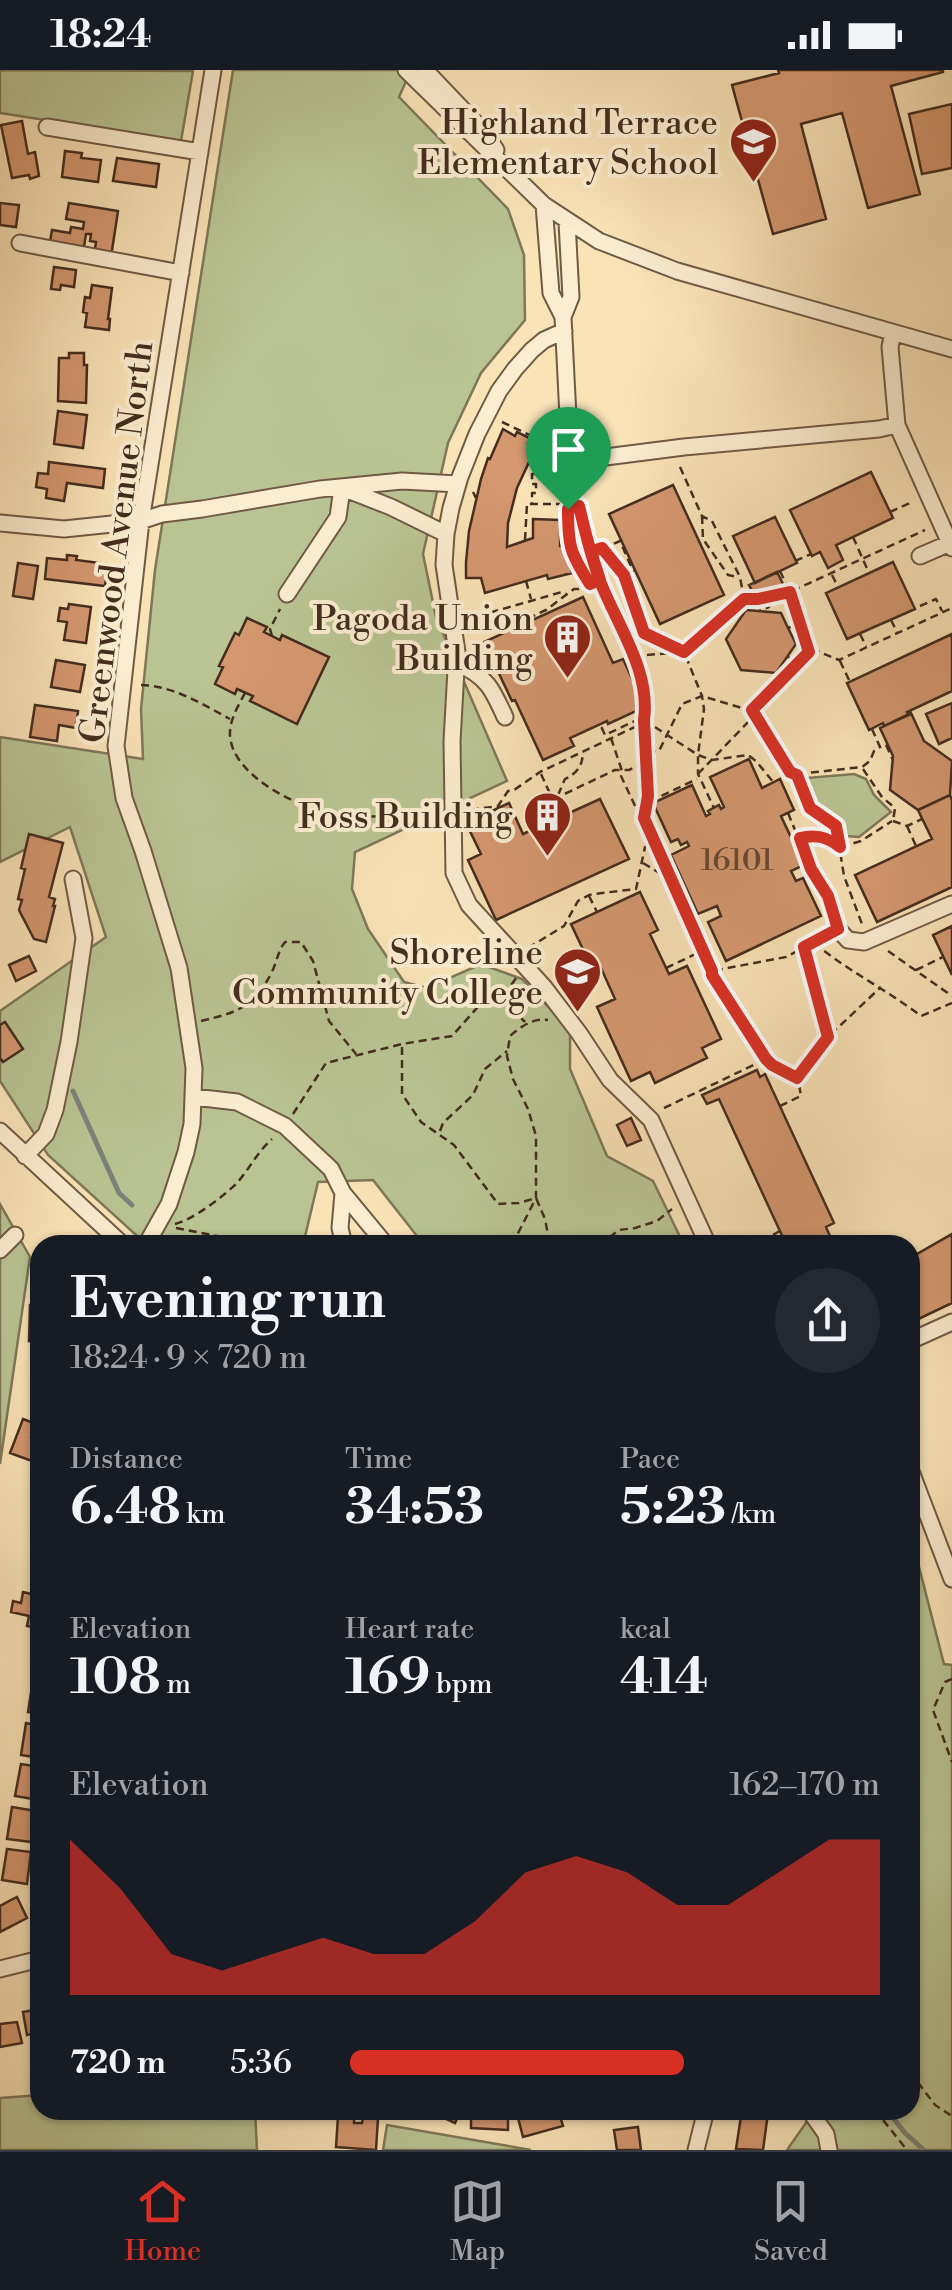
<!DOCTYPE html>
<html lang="en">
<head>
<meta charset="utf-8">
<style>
	body { margin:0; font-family:"Libre Bodoni",serif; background:#242831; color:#f1f3f6; height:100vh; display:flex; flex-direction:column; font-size:38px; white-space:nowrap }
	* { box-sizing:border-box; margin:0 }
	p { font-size:32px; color:#9ea1a6 }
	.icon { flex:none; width:55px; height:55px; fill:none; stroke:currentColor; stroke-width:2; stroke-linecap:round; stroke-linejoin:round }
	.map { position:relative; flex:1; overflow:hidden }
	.sheet { position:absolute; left:30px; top:1165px; width:890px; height:885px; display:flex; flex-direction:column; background:#171b24; border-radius:30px; box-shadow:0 2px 8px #0004 }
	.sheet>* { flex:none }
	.pin { position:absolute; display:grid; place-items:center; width:85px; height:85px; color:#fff; margin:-102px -42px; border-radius:50% 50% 50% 0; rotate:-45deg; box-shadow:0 0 10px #0007 }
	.pin .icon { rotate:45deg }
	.round { display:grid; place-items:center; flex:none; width:105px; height:105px; border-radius:52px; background:#242831 }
	.summary { display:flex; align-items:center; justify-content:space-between; height:170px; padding:0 40px }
	h1 { font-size:55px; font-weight:800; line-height:75px }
	.metrics { display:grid; grid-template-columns:repeat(3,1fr); gap:15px; height:170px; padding:10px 40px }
	.metrics div { display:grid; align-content:center }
	.metrics b { font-size:50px; font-weight:800 }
	.metrics small { font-size:28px; font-weight:400 }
	.metrics p { font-size:28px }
	.chart { height:280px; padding:20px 40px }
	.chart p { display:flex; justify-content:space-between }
	.chart svg { width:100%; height:180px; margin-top:10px; fill:#d93025; opacity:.7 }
	ul { padding:0 40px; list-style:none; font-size:32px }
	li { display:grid; grid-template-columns:160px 120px 1fr; align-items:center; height:75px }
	li i { height:25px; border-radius:12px; background:#d93025 }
	.status { display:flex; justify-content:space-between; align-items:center; height:70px; padding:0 50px; background:#171b24; direction:ltr }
	.status svg { height:28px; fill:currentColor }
	.tabs { display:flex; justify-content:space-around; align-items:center; height:140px; border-top:2px solid #363941; background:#171b24; font-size:28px; color:#9ea1a6 }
	.tabs a { display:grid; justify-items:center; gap:5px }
	.tabs .selected { color:#d93025 }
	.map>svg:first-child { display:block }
	.green { fill:#b9c492; stroke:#7e7858; stroke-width:2.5 }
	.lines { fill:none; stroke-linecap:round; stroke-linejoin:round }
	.stream { stroke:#7c827b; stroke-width:5 }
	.building { fill:#d49770; stroke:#442d1e; stroke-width:2.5 }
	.minor-casing { stroke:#715a44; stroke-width:19 }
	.path { stroke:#442d1e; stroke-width:2.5; stroke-dasharray:8 5; stroke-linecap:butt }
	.minor { stroke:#fbedd0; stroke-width:15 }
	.route-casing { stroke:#fff; stroke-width:20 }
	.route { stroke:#d93025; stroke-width:12 }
	.labels { text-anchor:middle; stroke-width:8; stroke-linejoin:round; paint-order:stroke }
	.number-label { font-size:30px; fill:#684832 }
	.poi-label { font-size:35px; fill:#442d1e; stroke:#fbedd0; text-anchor:end }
	.street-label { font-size:35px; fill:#442d1e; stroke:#fbedd0 }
</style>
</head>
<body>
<div class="status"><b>18:24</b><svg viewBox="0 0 49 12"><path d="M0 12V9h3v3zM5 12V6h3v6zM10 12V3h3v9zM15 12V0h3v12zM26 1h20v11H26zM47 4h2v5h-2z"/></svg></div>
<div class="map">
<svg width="952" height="2080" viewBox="0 0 952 2080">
	<rect width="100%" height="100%" fill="#f9e3b7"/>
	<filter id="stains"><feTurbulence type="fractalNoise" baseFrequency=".002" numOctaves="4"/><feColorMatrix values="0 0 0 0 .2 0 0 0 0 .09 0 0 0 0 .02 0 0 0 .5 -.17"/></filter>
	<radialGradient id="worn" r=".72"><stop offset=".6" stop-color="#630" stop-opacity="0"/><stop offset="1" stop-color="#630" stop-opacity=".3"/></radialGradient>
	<!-- green -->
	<path class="green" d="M0,0L193,1L181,71L0,43Z
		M233,0H411L399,27L508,139L524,185L525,250L481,303L448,373L423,484L436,547L507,711L355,782L352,819L368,859L404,912L427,918L481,894L522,909L570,960V999L607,1086L653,1111L684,1175H424L373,1110L318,1112L303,1175H147L48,1085L0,1011V941L106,867L70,757L0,792V667L143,689L141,639L155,500Z
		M854,704L866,709L874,725L891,742L859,767L845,766L837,750L814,734L806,708Z
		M0,1134L30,1187L0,1394Z
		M910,1462L944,1594L952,1595V2080H787L815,2040H910Z
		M40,2025V2040H255L257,2080H0V2028Z
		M387,2055L531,2080H383Z"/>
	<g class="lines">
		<!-- stream -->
		<path class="stream" d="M73,1021L119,1123L132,1135
			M887,2040L905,2063L924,2080"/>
	</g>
	<!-- building -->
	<path class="building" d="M778,0H943V2L891,16L920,124L868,138L842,43L801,54L826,149L773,164L732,15L779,3Z
		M952,34V98L922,104L909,44Z
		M22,51L28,84L35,82L39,106L30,109L29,105L12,108L1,55Z
		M65,81L82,83L81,88L101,90L98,112L62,107Z
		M117,88L159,94L156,117L113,111Z
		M0,133L19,135L16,157L0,155Z
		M69,133L118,141L111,187L94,185L96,172L90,171L91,164H86L83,183L49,177L52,160L70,163L71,157L83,159L84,152L66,149Z
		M54,197L76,200L74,217L61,215L60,220L51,219Z
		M92,215L112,218L108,249H110L109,260L85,257L87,243L83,242L85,227L90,228Z
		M69,283H84V295H87L86,333L58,331L59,288H69Z
		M58,341L87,345L83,378L54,374Z
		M503,359L515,366L517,362L531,369L528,373L536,377L517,418L508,453L507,477L533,468V449L560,450V476L564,475L572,503L548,509L547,505L485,523L481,508H466V492L469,461L481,409L488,388L490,389Z
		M49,392L105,399L103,418L67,413L64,431L46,428L47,419L36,417L38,403L48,404Z
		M871,402L893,448L836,475L843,490L828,498L820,482L812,486L790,440Z
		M673,415L724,525L660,554L609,444Z
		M775,447L797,493L755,513L733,466Z
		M67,485L77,486L76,490L108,494L105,516L45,509L47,488L67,490Z
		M893,492L915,539L847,569L826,523Z
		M18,493L38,496L33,529L13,526Z
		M777,502L784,516L754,524L749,515Z
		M583,527L613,593L623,589L645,637L608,654L607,651L570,668L574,676L543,690L515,630L512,631L484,572Z
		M69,534L91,537L86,573L64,570L67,552L58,551L60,538L68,539Z
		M746,540L781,543L788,558L796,574L776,603L741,600L726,569Z
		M247,548L267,557L264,562L280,570L282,565L329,587L297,654L250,631L253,626L237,619L235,624L215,614L223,597L219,596L235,563L239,565Z
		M952,564V621L907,642L909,645L884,656L883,653L869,660L847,613Z
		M56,590L85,595L80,622L51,617Z
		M952,633V668L939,674L926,644Z
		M35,635L78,641L76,658L59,655L57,671L30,667Z
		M911,643L924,671L952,691L950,725L918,740L890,720L893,686L880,658Z
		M749,689L762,718L780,709L794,740L781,746L804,795L791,801L796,811L803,808L821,846L726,891L708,852L721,846L717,836L698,844L671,785L689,776L687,772L681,775L678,769L671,772L653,733L692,715L706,746L710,744L708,741L719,735L721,739L724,737L710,707Z
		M950,725L952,730V817L877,852L855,805L932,769L918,740Z
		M600,729L629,789L496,850L468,790L481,784L466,753L509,733L523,764Z
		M29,764L63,773L49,827L55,829L53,836H55L46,872L34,869L19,840L22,830L18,829L25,799L21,798Z
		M640,822L658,860L650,864L669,904L687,896L721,969L702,978L707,988L655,1013L650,1002L631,1011L597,937L615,929L597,889L589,892L571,854Z
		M952,856V905L933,865Z
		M29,886L36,901L16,911L9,895Z
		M5,952L23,979L3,992L0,988V955Z
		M757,1000L760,1007L765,1004L834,1153L826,1157L834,1175H779L785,1172L719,1029L707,1034L702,1025Z
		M631,1048L641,1070L627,1076L617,1055Z
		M952,1164V1233L910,1253V1188Z
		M30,1235H40V1272L29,1271Z
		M23,1349L36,1354L31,1367L40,1370V1394L10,1383Z
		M23,1522L40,1526V1558L27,1556L29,1546L11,1542L13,1531L21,1533Z
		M33,1610L40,1611V1643L28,1642Z
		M26,1653L40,1656V1688L21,1685Z
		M21,1694L40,1697L39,1730L15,1726Z
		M12,1737L36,1741L32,1772L7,1769Z
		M7,1779L31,1782L27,1814L2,1810Z
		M17,1827L27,1848L0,1862V1836Z
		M39,1939L40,1962L27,1965L23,1942Z
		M17,1952L22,1973L0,1977V1954Z
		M420,2040H461L455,2053L436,2044L435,2048Z
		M471,2040H495L494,2044L508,2045V2060L471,2058Z
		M516,2040H558L563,2056L523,2067Z
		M742,2040L768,2043L763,2080L736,2079Z
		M338,2046L354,2047V2053H362L363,2046L378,2048L376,2080L336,2077Z
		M638,2057L641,2080H617L614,2060Z"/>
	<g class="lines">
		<defs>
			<path id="minor" d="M406,0L544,135L599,171L677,201L952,279
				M425,0L484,62L496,80
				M47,57L200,82
				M544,135L551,223L563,247L569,367L570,382L581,389H590L684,377L879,359L897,355
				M20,173L181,203
				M563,247L571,227L567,152
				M564,261L544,270L532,280L515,299L499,321L477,364L460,407L451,438L446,464L444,495L457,582L452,671L454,803L469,835L544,917L579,963L610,1010L651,1050L708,1175
				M893,263L890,277L897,355L952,478
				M345,419L391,437L446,464
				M0,453L64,459L141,451L162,444L202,439L320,419L402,411L458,414
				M920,486L950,473
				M287,524L338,447L342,418
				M457,593C487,607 492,618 505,647
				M828,826L838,859L848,870L864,872L952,834
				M194,1027L237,1032L285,1056L331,1099L343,1123L386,1175
				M0,1061L123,1175
				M25,1086L46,1064L55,1040L69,972L84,868L73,809
				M343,1123L340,1158L344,1175
				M146,1175L169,1134L186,1082L192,1054L194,998L179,898L143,781L124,728L116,676L141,451L213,0
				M0,1180L15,1165
				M910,1271L952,1252
				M910,1399L952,1509
				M0,1899L40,1889
				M809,2040L826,2064L829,2080
				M696,2080L706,2040"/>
		</defs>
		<!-- minor casing -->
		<use href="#minor" class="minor-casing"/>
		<!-- path -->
		<path class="path" d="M502,352L538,369V404H532V414H536V423H532V434
			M680,397L702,446L712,451L740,507L744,529H757L790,522L808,580
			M575,411C581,445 588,480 600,512C615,548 652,607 644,646L648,726L644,748L712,901L786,887L823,867
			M473,422L476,428
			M568,441C567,474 571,485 589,512
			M890,442L912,432
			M702,446L703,469L728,505L738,507
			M853,467L869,503
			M525,470L527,434H568V439L579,436
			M602,479L620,471L633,501L625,505
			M591,482L602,479L624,505L643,562
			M795,491L811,484
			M780,501L790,522L925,460
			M832,505L838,517
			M526,511L531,529
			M758,530L759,536L768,535L769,537L759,541
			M920,536L936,529L942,541
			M467,544L478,547L482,552L516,554L546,540L574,519H579L598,511
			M478,546L562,522L566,524
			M891,550L897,562
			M788,558L798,554
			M860,564L866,576
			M272,566L270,559L280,539
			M628,566L644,563L684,582L702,626L704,639L698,685V704L714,738
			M787,586L796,593
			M840,591L850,612
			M637,593L646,585L684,582L744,529
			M141,615C174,616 202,634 230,649
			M245,623C238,636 229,651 230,666C233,707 302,740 337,744C370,749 405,745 438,743
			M644,650L698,685L712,690L748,685L756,691L774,713
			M872,659L880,677L886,675L893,690
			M611,668L622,701L621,706L638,742L643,747
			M648,683L659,681L682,634L702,626L752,641L790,702L797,705L810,738L836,756L844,806L862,854
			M863,699L882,727L895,738L893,751
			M541,704L552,728
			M698,704L751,649L752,641L809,582L817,581L839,590L952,538
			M798,704L862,697L870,691L874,681L880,677
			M558,725L565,709C577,703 582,697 583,683
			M649,729L659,727L697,709
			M471,740L498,736L508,721L514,720L540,702L639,655L637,650L605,665L600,654
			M788,743L811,799L819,812
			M893,751L907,756L922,749
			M543,755L535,738L615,700H629L644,693
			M907,756L916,776
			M800,768C815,764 827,767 839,776
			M841,777L861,771L892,751
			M643,793L666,807
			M589,826L597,842
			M814,873C848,901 887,920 921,946L952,933
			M528,878L564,856L578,831L589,825L602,823L636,819L645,777L653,773
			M804,879L828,967
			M888,881L952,926
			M666,898L702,881
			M916,900L943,887
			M712,902V905L766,989L772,995L797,1008L828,967L881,917
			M503,930L525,952
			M201,951C238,942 253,938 272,902C277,891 278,881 285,872H301L313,891L329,951L356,984
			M402,977V1024L421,1052L454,1075L498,1134L519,1133L536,1128L545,1149L550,1175
			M780,1036L801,1026L798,1009
			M664,1038L766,989
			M293,1044L326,993L402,974L452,966L484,930L502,929L516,908
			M440,1061L443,1053L473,1025L485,999L507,981
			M175,1154C194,1149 221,1128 236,1114C249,1100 257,1082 272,1069
			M176,1158L263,1175
			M780,1161L771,1166L775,1175L784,1170
			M512,1175L536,1128V1066L528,1039L513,1009L507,986L510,966C522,956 532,948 548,950
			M599,1175L619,1160L635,1158L657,1151L672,1139
			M952,1609L945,1612L933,1640L952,1692
			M910,2002L935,2035L952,2046
			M875,2040L907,2080"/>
		<!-- minor -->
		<use href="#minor" class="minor"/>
	</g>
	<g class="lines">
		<defs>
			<path id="route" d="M568,439L579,436C585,461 591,487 600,511C617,555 651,601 644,650L648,726L644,748L712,901V905L766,989L772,995L797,1008L828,967L804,877L838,859L828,826L811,799L800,768C816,764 828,767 840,777L836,756L810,738L797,705L790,702L752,640L809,582L790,522L758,529H744L684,582L644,563L624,505L602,478L591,482L600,510L590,514C570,483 568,476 568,439"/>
		</defs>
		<!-- route casing -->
		<use href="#route" class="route-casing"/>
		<!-- route -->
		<use href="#route" class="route"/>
	</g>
	<!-- icons -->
	<defs>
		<symbol id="school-pin" viewBox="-11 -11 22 30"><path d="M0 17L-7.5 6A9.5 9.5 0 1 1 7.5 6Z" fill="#8f2418" stroke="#fbedd0"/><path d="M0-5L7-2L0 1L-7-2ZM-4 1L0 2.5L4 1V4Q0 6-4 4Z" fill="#fff"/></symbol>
		<symbol id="building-pin" viewBox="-11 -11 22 30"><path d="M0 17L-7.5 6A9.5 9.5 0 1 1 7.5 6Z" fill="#8f2418" stroke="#fbedd0"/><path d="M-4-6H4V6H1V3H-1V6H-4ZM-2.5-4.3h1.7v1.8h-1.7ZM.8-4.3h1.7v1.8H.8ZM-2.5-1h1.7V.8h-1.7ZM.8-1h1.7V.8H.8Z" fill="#fff"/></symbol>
		<symbol id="university-pin" viewBox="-11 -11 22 30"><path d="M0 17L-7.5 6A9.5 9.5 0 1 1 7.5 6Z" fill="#8f2418" stroke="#fbedd0"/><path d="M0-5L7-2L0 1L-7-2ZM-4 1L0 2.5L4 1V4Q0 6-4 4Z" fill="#fff"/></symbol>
	</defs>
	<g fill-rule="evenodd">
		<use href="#school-pin" x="726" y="44" width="55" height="75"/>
		<use href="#building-pin" x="540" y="540" width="55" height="75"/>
		<use href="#building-pin" x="520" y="718" width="55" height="75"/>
		<use href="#university-pin" x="550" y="874" width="55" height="75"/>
	</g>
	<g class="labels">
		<!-- number labels -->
		<g class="number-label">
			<text x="737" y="800">16101</text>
		</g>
		<!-- poi labels -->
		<g class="poi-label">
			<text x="718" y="64">Highland Terrace<tspan x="718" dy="40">Elementary School</tspan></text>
			<text x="533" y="560">Pagoda Union<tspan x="533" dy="40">Building</tspan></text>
			<text x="513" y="758">Foss Building</text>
			<text x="543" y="894">Shoreline<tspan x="543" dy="40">Community College</tspan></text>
		</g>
		<!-- street labels -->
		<g class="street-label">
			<text transform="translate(116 472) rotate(-83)" y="12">Greenwood Avenue North</text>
		</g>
	</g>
	<rect width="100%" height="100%" filter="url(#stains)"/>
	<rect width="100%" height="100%" fill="url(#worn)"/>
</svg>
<div class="pin" style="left:568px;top:439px;background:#1e9e55"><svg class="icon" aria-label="arrive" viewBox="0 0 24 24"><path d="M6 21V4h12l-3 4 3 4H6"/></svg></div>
<section class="sheet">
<div class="summary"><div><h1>Evening run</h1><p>18:24 · 9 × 720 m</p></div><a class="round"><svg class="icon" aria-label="share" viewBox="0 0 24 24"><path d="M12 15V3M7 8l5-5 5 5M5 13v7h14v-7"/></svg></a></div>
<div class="metrics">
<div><p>Distance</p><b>6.48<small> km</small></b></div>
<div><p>Time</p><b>34:53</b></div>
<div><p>Pace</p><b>5:23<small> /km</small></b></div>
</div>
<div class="metrics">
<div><p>Elevation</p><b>108<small> m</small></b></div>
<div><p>Heart rate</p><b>169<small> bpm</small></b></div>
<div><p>kcal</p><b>414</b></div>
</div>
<div class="chart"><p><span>Elevation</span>162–170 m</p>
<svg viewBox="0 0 160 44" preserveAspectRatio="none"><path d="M0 44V6L10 18L20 34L30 38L40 34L50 30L60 34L70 34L80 26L90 14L100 10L110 14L120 22L130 22L140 14L150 6L160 6V44z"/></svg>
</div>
<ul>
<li><b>720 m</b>5:36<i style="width:63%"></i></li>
</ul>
</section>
</div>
<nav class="tabs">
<a class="selected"><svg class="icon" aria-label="home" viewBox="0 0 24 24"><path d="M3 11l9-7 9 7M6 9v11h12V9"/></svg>Home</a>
<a><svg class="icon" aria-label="map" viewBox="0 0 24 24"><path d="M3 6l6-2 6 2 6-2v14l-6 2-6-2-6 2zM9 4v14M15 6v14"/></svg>Map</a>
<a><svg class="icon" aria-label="saved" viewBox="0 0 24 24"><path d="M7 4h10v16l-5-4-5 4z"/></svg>Saved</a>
</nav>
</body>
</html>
